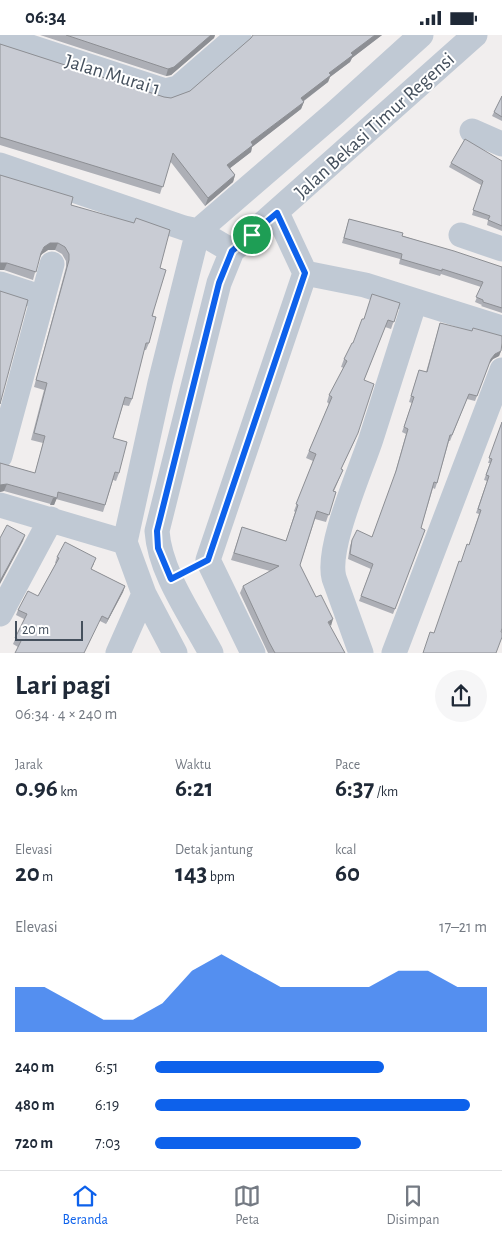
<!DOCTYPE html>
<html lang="id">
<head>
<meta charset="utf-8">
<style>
	body { margin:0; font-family:"Alegreya Sans",sans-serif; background:#f6f6f7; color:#1f2937; height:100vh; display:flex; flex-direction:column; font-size:19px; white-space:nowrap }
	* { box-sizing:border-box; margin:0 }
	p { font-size:16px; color:#747a83 }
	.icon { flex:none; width:28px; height:28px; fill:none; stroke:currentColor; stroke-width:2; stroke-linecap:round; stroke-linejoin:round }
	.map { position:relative; height:618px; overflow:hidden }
	.details { display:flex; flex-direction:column; background:#fff; flex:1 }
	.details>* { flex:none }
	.scale { position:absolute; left:15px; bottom:12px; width:68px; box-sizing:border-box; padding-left:5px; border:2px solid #45505d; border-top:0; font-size:14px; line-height:18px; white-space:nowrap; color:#45505d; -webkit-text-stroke:4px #fff; paint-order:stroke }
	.pin { position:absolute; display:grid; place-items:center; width:42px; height:42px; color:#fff; margin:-21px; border:2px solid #fff; border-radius:50%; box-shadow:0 1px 5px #0007 }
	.round { display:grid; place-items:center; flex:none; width:52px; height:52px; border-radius:26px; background:#f6f6f7 }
	.head { display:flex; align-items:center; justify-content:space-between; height:85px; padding:0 15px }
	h1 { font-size:28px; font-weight:700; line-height:38px }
	.stats { display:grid; grid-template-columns:repeat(3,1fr); gap:8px; height:85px; padding:5px 15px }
	.stats div { display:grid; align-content:center }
	.stats b { font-size:25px; font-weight:700 }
	.stats small { font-size:14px; font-weight:400 }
	.stats p { font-size:14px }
	.chart { height:140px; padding:10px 15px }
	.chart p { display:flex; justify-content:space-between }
	.chart svg { width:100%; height:90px; margin-top:5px; fill:#0d61eb; opacity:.7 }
	ul { padding:0 15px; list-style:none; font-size:16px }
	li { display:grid; grid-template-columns:80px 60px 1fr; align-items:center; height:38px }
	li i { height:12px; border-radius:6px; background:#0d61eb }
	.status { display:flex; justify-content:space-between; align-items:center; height:35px; padding:0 25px; background:#fff; direction:ltr }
	.status svg { height:14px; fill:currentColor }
	.tabs { display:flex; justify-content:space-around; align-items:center; height:70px; border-top:1px solid #e0e1e3; background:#fff; font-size:14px; color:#747a83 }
	.tabs a { display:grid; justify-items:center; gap:2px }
	.tabs .on { color:#0d61eb }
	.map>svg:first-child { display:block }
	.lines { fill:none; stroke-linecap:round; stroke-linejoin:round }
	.minor { stroke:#c0c9d4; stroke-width:25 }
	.wall { fill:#adafb6 }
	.shaded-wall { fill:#8d8f94 }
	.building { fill:#c9ccd4; stroke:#8d8f94 }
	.route-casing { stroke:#fff; stroke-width:10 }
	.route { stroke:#0d61eb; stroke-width:6 }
	.labels { text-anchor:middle; stroke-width:4; stroke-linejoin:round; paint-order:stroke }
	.street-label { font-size:20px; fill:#45505d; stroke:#fff }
</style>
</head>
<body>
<div class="status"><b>06:34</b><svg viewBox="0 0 49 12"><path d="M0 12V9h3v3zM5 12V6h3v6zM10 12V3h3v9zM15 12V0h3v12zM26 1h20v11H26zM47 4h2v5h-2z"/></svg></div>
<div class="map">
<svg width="502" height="618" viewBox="0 0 502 618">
	<rect width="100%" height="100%" fill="#f1eeee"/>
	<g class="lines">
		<!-- minor -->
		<path class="minor" d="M0,2L165,56L178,53L239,0
			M472,96L502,109
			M0,130L184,193L198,196L232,216
			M277,178L305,238
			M461,200L502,214
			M0,249L43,263
			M0,421L52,229
			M0,470L125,507
			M0,579L51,484
			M118,618L144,559
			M175,618L144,559L125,507L160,348L198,196L336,77L421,0
			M211,618C191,580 160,538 157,496L219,248L232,216L475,0
			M253,618L208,525L305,238L365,250L502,293
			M361,618L334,543C326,513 360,437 371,404C386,358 400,312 415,266
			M394,618L502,335"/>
	</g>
	<!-- wall -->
	<path class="wall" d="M40,0H215L214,3L171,40L166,41Z
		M253,0H382L352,23L350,27L330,42L328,47L304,66L301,74L252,112L251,117L230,133L235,140L233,147L205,171L170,126L160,159L0,110V9L164,62L171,63L190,56L251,3Z
		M502,61V86L492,81Z
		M502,126V196L487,190L488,185L472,180L481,150L449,132L451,128Z
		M0,140L71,170L160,233L149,308L146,315H144L132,364L129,371L123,370L113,403L119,438L116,446L113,445L103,477L56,464L54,470L4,456L0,457V428L35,438L43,408L31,405L44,355L34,352L66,232V226L62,219L55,215H48L42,219L39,223L33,245L4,235Z
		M349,184L502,232V278L481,271L482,270L475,267L481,252L441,239L440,241L399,229L400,224L342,208Z
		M400,268L391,294L385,292L364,345L355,405L341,434L343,435L334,456L336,457L326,487L315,484L300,530L330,591L345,618H268L240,558L243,551L270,536L231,525L242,492L286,506L295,477L294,476L313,426L306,423L329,369L327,367L329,360L344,333L341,332L344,324L353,308Z
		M440,288L501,316L499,321L493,324L489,329L475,366L467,364L450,406H449L437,448L435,454L433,453L421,493L425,495L393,579L359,566L371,534L348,524L350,511L352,505L372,502L394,442L406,399L402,397L412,368L409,367L419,335L426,337Z
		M502,387V593L434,598L461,527L469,510L479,479L476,478L487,446L484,445L490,428H488Z
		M57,522L94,529L91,534L125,551L123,557L106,589L100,586L18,612L13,609L24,584L16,580L18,575L38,561L56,528H55Z"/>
	<!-- shaded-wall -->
	<path class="shaded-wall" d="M211,0H215L214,3L171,40L166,41L168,34Z
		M375,0H382L352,23L350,27L330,42L328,47L298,70L301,63L351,18Z
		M304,67L301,74L252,112L251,117L225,137L227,130L251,107Z
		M235,140L233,147L205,171L208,163Z
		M50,208H58L55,215H48L42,219L38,225L44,212Z
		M0,228H7L4,235H0Z
		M501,316L499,321L493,324L489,329L475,366L491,324L495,319Z
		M7,449L4,456L0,457V450Z
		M53,463H57L54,470H50Z
		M25,500L23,506L0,549V546Z
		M125,551L123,557L106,589L108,584Z
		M333,584L331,591L328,587Z"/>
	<!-- building -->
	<path class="building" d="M66,0H211L174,32L168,34Z
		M253,0H375L351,18L353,20L329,38L331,40L301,63L304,67L251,107L253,110L227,130L235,140L208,163L173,118L163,152L0,102V9L164,62L171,63L190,56L251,3Z
		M502,61V82L494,77Z
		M465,104L502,126V191L488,185L490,181L473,175L483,146L451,128Z
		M0,140L73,162L71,170L134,188L136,183L170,195L160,233L166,235L152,281L156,282L149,308H146L132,364L125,362L113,403L127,407L119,438L115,437L105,470L58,457L57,463L7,449L0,450V428L35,438L45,401L34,398L47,348L36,345L69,225V219L65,212L58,208H50L44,212L41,218L36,237L7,228H0Z
		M349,184L403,198L402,201L454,216L502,232V273L483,267V265L476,262L483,247L442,234V236L401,224L402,219L344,203Z
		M0,256L28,265L0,369Z
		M372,259L400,268L394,287L388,285L364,345L374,349L358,398L341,434L343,435L333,456L336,457L329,480L317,476L300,530L316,562L321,560L333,584L328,587L345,618H275L269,607L243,551L279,531L234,518L242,492L286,506L298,470L296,469L316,419L309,416L332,362L329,360L347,326L344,324L352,308H353L362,284H364Z
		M440,288L472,296L473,293L502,301V308L501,316L495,319L491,324L477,361L469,359L452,400H450L437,448L434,447L421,493L425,495L395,574L361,561L373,529L350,519L352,505L357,495L372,502L396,436L408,394L404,392L414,362L411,361L419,335L427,337Z
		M502,387V593L501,597H502V602L496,618H423L430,597L434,598L459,526L461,527L467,509L469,510L481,475L478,474L489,441L486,440L492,424L489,423Z
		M7,490L25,500L0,546V503Z
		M65,507L96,523L91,534L125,551L108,584L102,581L84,618H15L21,606L15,603L27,579L18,575L28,556L38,561L59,523L57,522Z"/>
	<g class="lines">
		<defs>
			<path id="route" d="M277,178L305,238L208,525L171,544L158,513L157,496L219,248L232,216Z"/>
		</defs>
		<!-- route casing -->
		<use href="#route" class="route-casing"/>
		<!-- route -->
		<use href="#route" class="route"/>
	</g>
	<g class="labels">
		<!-- street labels -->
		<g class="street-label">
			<text transform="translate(113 39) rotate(17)" y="7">Jalan Murai 1</text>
			<text transform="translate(374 90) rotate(-42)" y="7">Jalan Bekasi Timur Regensi</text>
		</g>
	</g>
</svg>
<div class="scale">20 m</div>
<div class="pin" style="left:252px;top:200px;background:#1e9e55"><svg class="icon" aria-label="arrive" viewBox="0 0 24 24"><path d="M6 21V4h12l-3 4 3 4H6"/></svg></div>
</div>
<section class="details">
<div class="head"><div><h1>Lari pagi</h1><p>06:34 · 4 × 240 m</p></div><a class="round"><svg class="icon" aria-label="share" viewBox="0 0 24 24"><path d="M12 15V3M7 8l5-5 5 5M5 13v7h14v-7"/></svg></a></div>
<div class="stats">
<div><p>Jarak</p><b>0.96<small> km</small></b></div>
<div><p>Waktu</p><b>6:21</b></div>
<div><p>Pace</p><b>6:37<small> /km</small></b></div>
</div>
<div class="stats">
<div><p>Elevasi</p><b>20<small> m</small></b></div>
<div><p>Detak jantung</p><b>143<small> bpm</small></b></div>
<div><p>kcal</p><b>60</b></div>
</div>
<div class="chart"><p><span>Elevasi</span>17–21 m</p>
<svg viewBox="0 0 160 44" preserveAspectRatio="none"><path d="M0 44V22L10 22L20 30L30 38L40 38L50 30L60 14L70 6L80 14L90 22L100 22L110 22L120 22L130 14L140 14L150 22L160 22V44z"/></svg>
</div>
<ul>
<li><b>240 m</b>6:51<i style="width:69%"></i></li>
<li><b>480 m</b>6:19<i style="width:95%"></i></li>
<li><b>720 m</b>7:03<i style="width:62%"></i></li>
</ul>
</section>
<nav class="tabs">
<a class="on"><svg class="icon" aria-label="home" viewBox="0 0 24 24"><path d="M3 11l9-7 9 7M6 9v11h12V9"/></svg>Beranda</a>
<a><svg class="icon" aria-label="map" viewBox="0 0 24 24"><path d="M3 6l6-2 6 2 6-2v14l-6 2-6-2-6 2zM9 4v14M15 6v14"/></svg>Peta</a>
<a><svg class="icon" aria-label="saved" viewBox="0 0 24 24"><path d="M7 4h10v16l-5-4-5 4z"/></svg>Disimpan</a>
</nav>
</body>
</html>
